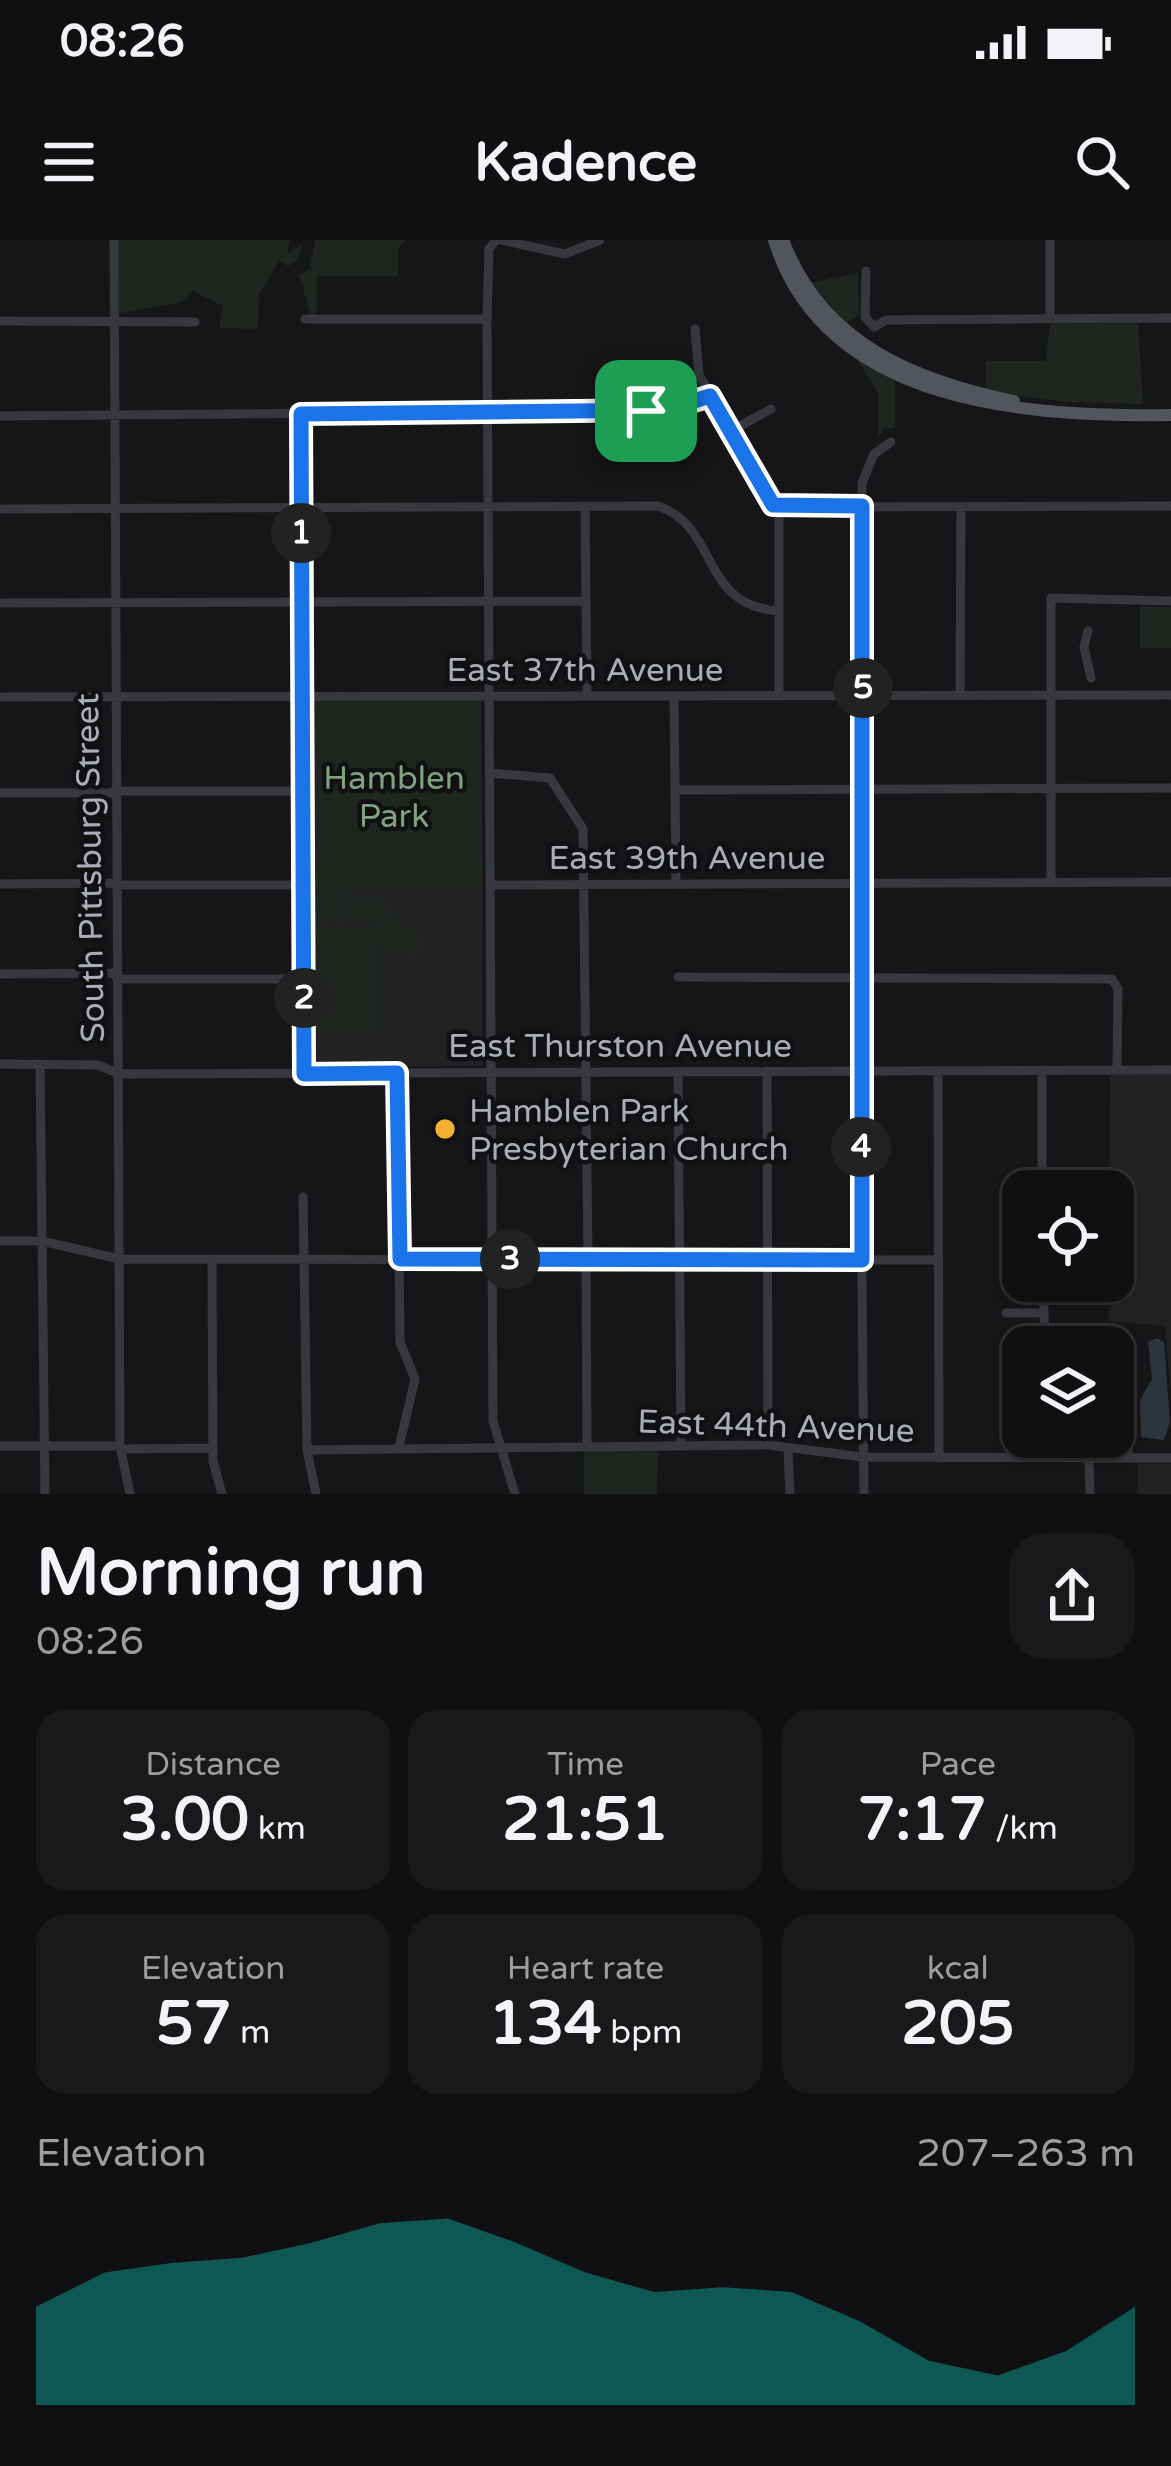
<!DOCTYPE html>
<html lang="en">
<head>
<meta charset="utf-8">
<style>
	body { margin:0; font-family:"Varela Round",sans-serif; background:#19191b; color:#f1f3f6; height:100vh; display:flex; flex-direction:column; font-size:45px; white-space:nowrap }
	* { box-sizing:border-box; margin:0 }
	p { font-size:39px; color:#9c9d9f }
	.icon { flex:none; width:66px; height:66px; fill:none; stroke:currentColor; stroke-width:2; stroke-linecap:round; stroke-linejoin:round }
	.map { position:relative; height:1254px; overflow:hidden }
	.side { display:flex; flex-direction:column; background:#101012; flex:1 }
	.side>* { flex:none }
	.controls { position:absolute; left:1002px; top:930px; display:grid; gap:24px }
	.controls a { display:grid; place-items:center; width:132px; height:132px; border-radius:24px; background:#101012; box-shadow:0 3px 9px #0004,0 0 0 3px #303032; font-size:60px }
	.pin { position:absolute; display:grid; place-items:center; width:102px; height:102px; color:#fff; margin:-51px; border-radius:24px; box-shadow:0 6px 18px #0006 }
	.km { position:absolute; width:60px; height:60px; margin:-30px; border-radius:50%; background:#222; color:#fff; font-size:33px; line-height:60px; text-align:center }
	.round { display:grid; place-items:center; flex:none; width:126px; height:126px; border-radius:36px; background:#19191b }
	.headline { display:flex; align-items:center; justify-content:space-between; height:204px; padding:0 36px }
	h1 { font-size:66px; font-weight:800; line-height:90px }
	.stats { display:grid; grid-template-columns:repeat(3,1fr); gap:18px; height:204px; padding:12px 36px }
	.stats div { display:grid; align-content:center; border-radius:30px; background:#19191b; text-align:center }
	.stats b { font-size:60px; font-weight:800 }
	.stats small { font-size:33px; font-weight:400 }
	.stats p { font-size:33px }
	.chart { height:336px; padding:24px 36px }
	.chart p { display:flex; justify-content:space-between }
	.chart svg { width:100%; height:216px; margin-top:12px; fill:#0f766e; opacity:.7 }
	.status { display:flex; justify-content:space-between; align-items:center; height:84px; padding:0 60px; background:#101012; direction:ltr }
	.status svg { height:33px; fill:currentColor }
	header { display:flex; justify-content:space-between; align-items:center; height:156px; padding:0 36px; background:#101012; font-size:54px; font-weight:800 }
	.map>svg:first-child { display:block }
	.built { fill:#222225 }
	.green { fill:#1e261f }
	.water { fill:#2c353c }
	.lines { fill:none; stroke-linecap:round; stroke-linejoin:round }
	.minor { stroke:#37383d; stroke-width:9 }
	.major { stroke:#53555c; stroke-width:12 }
	.route-casing { stroke:#fff; stroke-width:24 }
	.route { stroke:#1a73e8; stroke-width:15 }
	.poi-dot { fill:#f2b134; stroke:#111113; stroke-width:4.5 }
	.labels { text-anchor:middle; stroke-width:9; stroke-linejoin:round; paint-order:stroke }
	.street-label { font-size:33px; fill:#a8adb8; stroke:#111113 }
	.park-label { font-size:33px; fill:#7fa381; stroke:#111113 }
	.poi-label { font-size:33px; fill:#a8adb8; stroke:#111113; text-anchor:start }
</style>
</head>
<body>
<div class="status"><b>08:26</b><svg viewBox="0 0 49 12"><path d="M0 12V9h3v3zM5 12V6h3v6zM10 12V3h3v9zM15 12V0h3v12zM26 1h20v11H26zM47 4h2v5h-2z"/></svg></div>
<header><svg class="icon" aria-label="menu" viewBox="0 0 24 24"><path d="M4 6h16M4 12h16M4 18h16"/></svg>Kadence<svg class="icon" aria-label="search" viewBox="0 0 24 24"><circle cx="10" cy="10" r="6"/><path d="M15 15l6 6"/></svg></header>
<div class="map">
<svg width="1171" height="1254" viewBox="0 0 1171 1254">
	<rect width="100%" height="100%" fill="#161618"/>
	<!-- built -->
	<path class="built" d="M307,647H483L482,826L310,827Z
		M1110,835H1171V1156L1165,1086L1109,1081Z
		M1138,1224H1171V1254H1138Z"/>
	<!-- green -->
	<path class="green" d="M118,0H290L287,14L302,4L297,21L288,26L279,21L259,55L258,89L219,88L223,66L193,51L179,63L119,73Z
		M315,0H406L398,8V36H317V71L311,75L299,35L310,29Z
		M858,33L859,75L846,83L811,43Z
		M1138,83L1143,164L1065,162L986,151V121H1046L1050,84Z
		M858,121L895,141V188H884L878,197V153Z
		M1140,367H1171V408H1140Z
		M307,460L481,461L483,647H348V682H318L319,648L307,647Z
		M354,659H388V678L395,676L421,699L422,715L410,719L405,709L394,718L378,706V681L354,680Z
		M375,686L376,791L312,792L311,687Z
		M658,1209L657,1254H584V1211Z"/>
	<!-- water -->
	<path class="water" d="M1157,1098L1164,1102L1170,1182L1164,1200L1141,1197L1140,1160L1152,1139L1148,1102Z"/>
	<g class="lines">
		<!-- minor -->
		<path class="minor" d="M114,0L120,1206L130,1254
			M496,0L489,9L487,79L493,1181L515,1254
			M501,0L565,14L600,0
			M866,31L865,77L874,87L886,80L1171,78
			M305,79H487
			M1050,79V0
			M0,81L195,82
			M695,89L699,135L779,267V456
			M301,174L304,834
			M0,176L665,170L710,156
			M731,191L771,169
			M585,266L587,456
			M779,267L1171,266
			M0,269L658,266C720,287 699,366 779,371
			M0,363L586,361
			M1088,391L1084,407L1091,438
			M960,455L961,268
			M674,456L676,644
			M0,457L1171,455
			M489,533L550,538L583,589L588,1020
			M675,550L1171,548
			M114,551H301
			M0,553H114
			M1051,641V358L1171,361
			M0,644L115,643
			M115,645H303
			M490,645L1171,642
			M0,734L117,733
			M678,737L1112,739L1118,749L1117,830
			M117,739H303
			M0,824L98,825L119,834L1171,830
			M40,824L45,1254
			M767,831L768,1205
			M860,831L864,1254
			M866,831L862,243L874,214L891,202
			M938,831L939,1218
			M678,832L681,1206
			M397,833L400,1102L415,1139L399,1207
			M1042,951V830
			M303,957L307,1210L316,1254
			M1007,971H1023
			M0,1001H42L119,1019L938,1020
			M212,1020L213,1221L222,1254
			M586,1020L587,1207
			M1043,1041L1045,1107
			M1043,1054L1080,1053
			M1006,1073H1044
			M1113,1143H1127L1128,1218
			M0,1206H120
			M121,1209L213,1208
			M788,1209L790,1254
			M307,1210L768,1205L863,1217L1171,1218
			M1089,1218L1090,1254"/>
		<!-- major -->
		<path class="major" d="M774,0C825,165 1027,177 1171,175
			M783,0C822,103 913,140 1014,161"/>
	</g>
	<g class="lines">
		<defs>
			<path id="route" d="M710,156L773,265L862,266V1020L400,1019L397,833L304,834L301,174L665,170Z"/>
		</defs>
		<!-- route casing -->
		<use href="#route" class="route-casing"/>
		<!-- route -->
		<use href="#route" class="route"/>
	</g>
	<!-- markers -->
	<circle class="poi-dot" cx="445" cy="889" r="12"/>
	<g class="labels">
		<!-- street labels -->
		<g class="street-label">
			<text x="585" y="441">East 37th Avenue</text>
			<text x="687" y="629">East 39th Avenue</text>
			<text transform="translate(89 628) rotate(-91)" y="12">South Pittsburg Street</text>
			<text x="620" y="817">East Thurston Avenue</text>
			<text transform="translate(776 1185) rotate(2)" y="12">East 44th Avenue</text>
		</g>
		<!-- park labels -->
		<g class="park-label">
			<text x="394" y="549">Hamblen<tspan x="394" dy="38">Park</tspan></text>
		</g>
		<!-- poi labels -->
		<g class="poi-label">
			<text x="469" y="882">Hamblen Park<tspan x="469" dy="38">Presbyterian Church</tspan></text>
		</g>
	</g>
</svg>
<div class="controls">
<a><svg class="icon" aria-label="locate" viewBox="0 0 24 24"><circle cx="12" cy="12" r="6"/><path d="M12 2v4M12 18v4M2 12h4M18 12h4"/></svg></a>
<a><svg class="icon" aria-label="layers" viewBox="0 0 24 24"><path d="M12 4l9 5-9 5-9-5zM3 14l9 5 9-5"/></svg></a>
</div>
<div class="pin" style="left:646px;top:171px;background:#1e9e55"><svg class="icon" aria-label="arrive" viewBox="0 0 24 24"><path d="M6 21V4h12l-3 4 3 4H6"/></svg></div>
<b class="km" style="left:301px;top:293px">1</b>
<b class="km" style="left:304px;top:758px">2</b>
<b class="km" style="left:510px;top:1019px">3</b>
<b class="km" style="left:861px;top:907px">4</b>
<b class="km" style="left:863px;top:448px">5</b>
</div>
<section class="side">
<div class="headline"><div><h1>Morning run</h1><p>08:26</p></div><a class="round"><svg class="icon" aria-label="share" viewBox="0 0 24 24"><path d="M12 15V3M7 8l5-5 5 5M5 13v7h14v-7"/></svg></a></div>
<div class="stats">
<div><p>Distance</p><b>3.00<small> km</small></b></div>
<div><p>Time</p><b>21:51</b></div>
<div><p>Pace</p><b>7:17<small> /km</small></b></div>
</div>
<div class="stats">
<div><p>Elevation</p><b>57<small> m</small></b></div>
<div><p>Heart rate</p><b>134<small> bpm</small></b></div>
<div><p>kcal</p><b>205</b></div>
</div>
<div class="chart"><p><span>Elevation</span>207–263 m</p>
<svg viewBox="0 0 160 44" preserveAspectRatio="none"><path d="M0 44V24L10 17L20 15L30 14L40 11L50 7L60 6L70 11L80 17L90 21L100 20L110 21L120 27L130 35L140 38L150 33L160 24V44z"/></svg>
</div>
</section>
</body>
</html>
